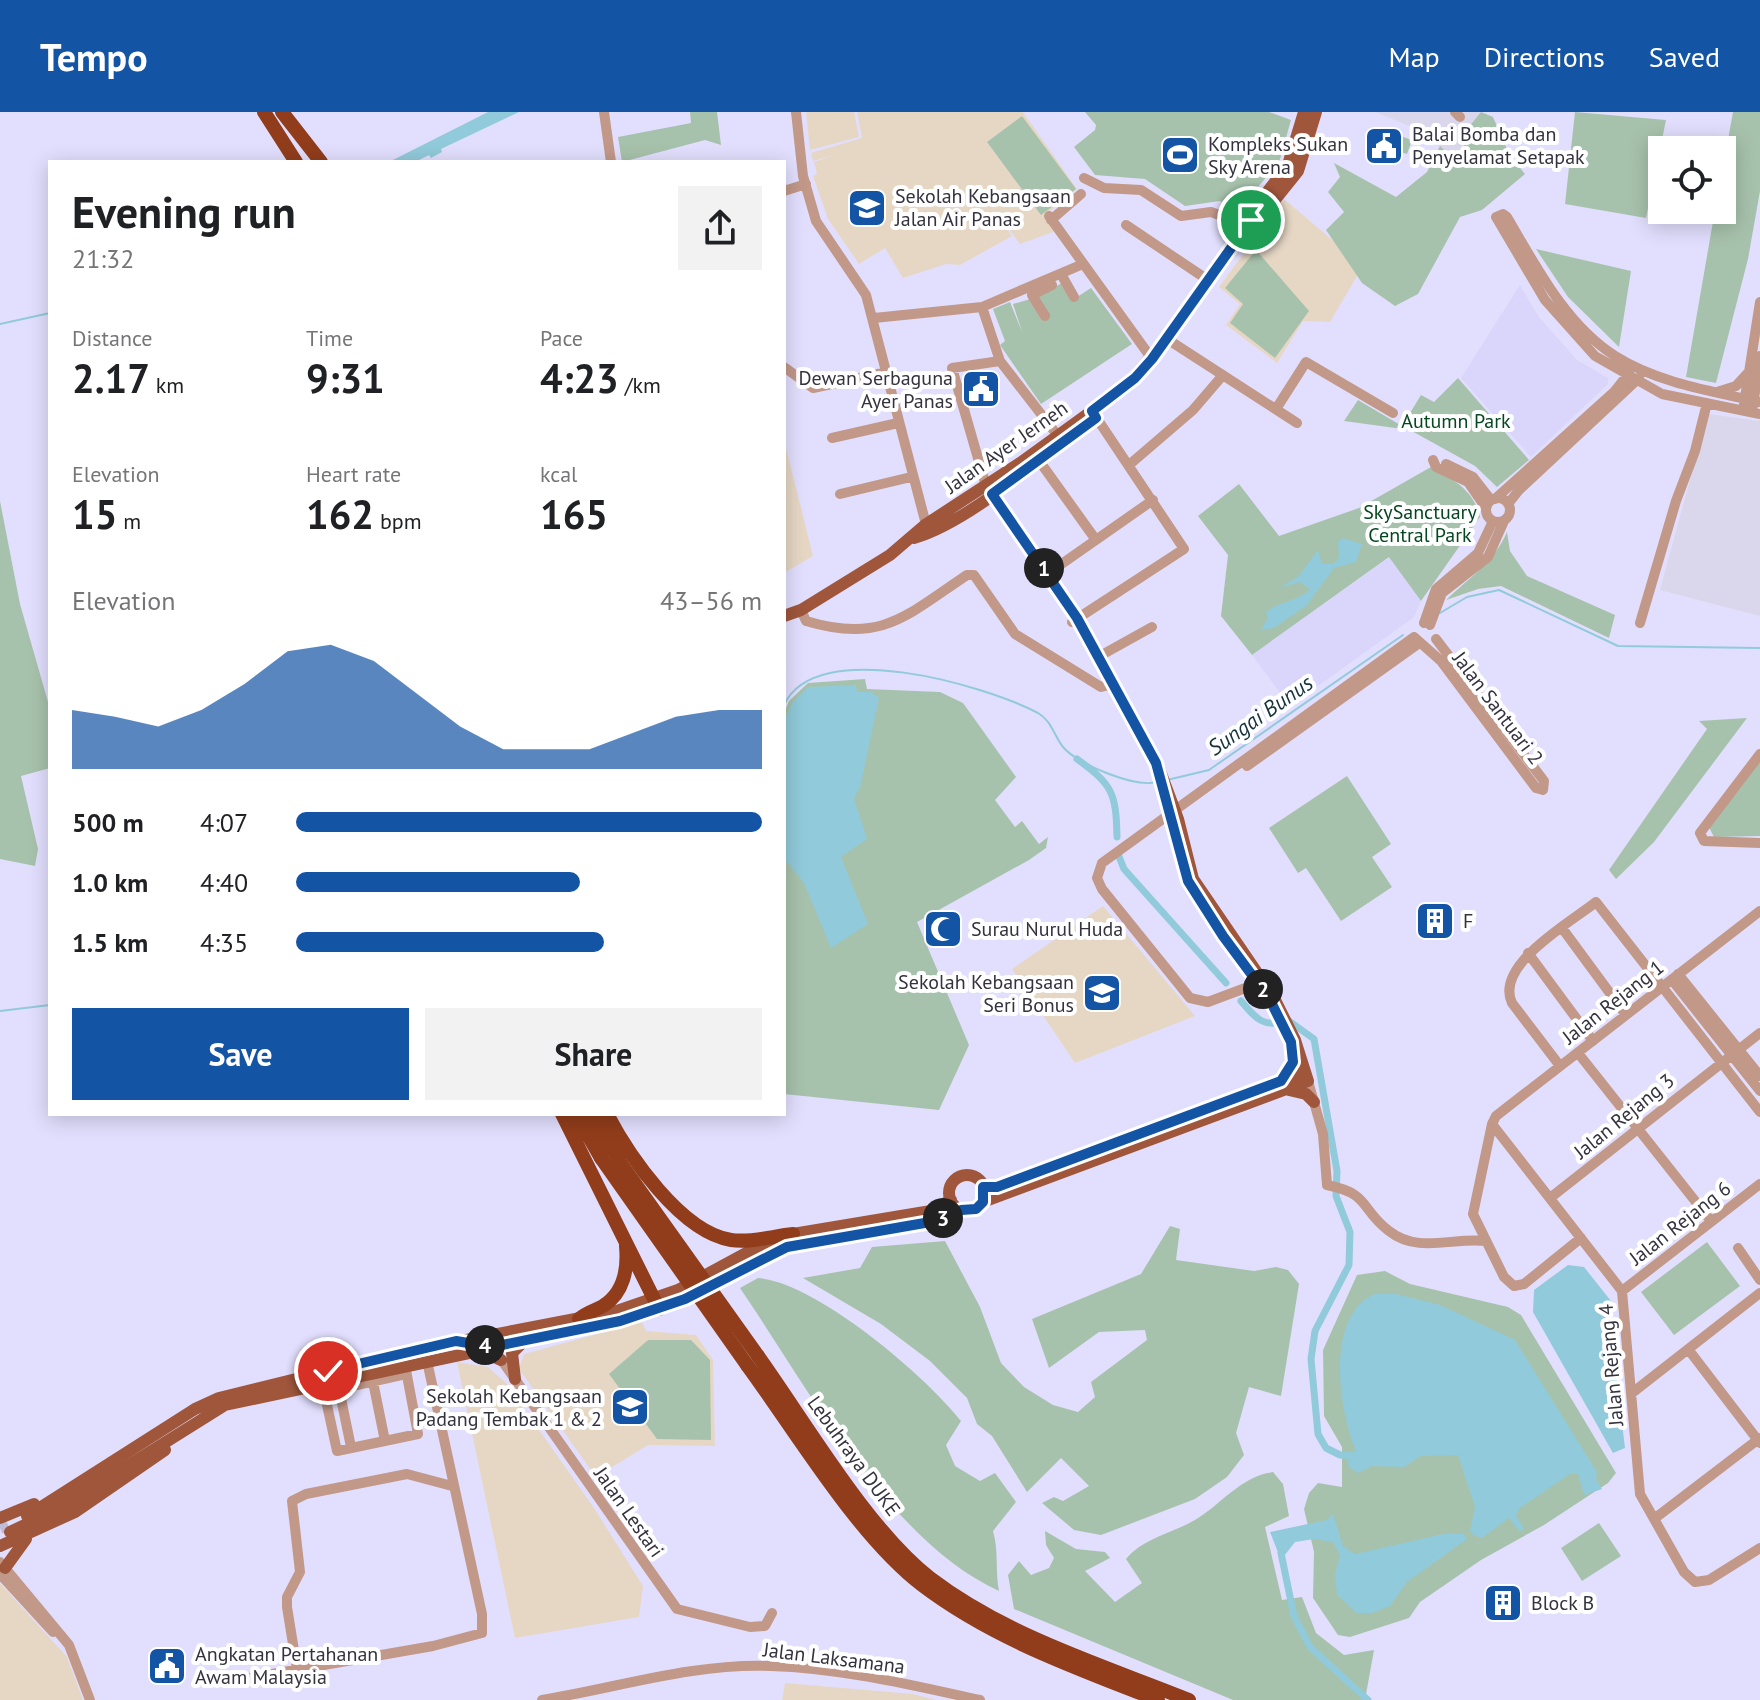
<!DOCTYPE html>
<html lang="en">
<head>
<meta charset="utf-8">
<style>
	body { margin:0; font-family:"PT Sans",sans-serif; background:#f2f2f2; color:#202124; height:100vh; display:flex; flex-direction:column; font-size:30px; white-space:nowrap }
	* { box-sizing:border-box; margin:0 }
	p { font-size:26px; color:#757577 }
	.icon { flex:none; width:44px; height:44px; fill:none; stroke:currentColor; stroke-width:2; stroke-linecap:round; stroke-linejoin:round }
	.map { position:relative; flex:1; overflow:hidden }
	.details { position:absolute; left:48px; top:48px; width:738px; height:956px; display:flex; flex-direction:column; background:#fff; border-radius:0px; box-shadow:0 4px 20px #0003 }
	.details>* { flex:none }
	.tools { position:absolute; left:1648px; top:24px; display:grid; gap:16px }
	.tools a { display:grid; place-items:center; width:88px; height:88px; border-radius:0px; background:#fff; box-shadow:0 4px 20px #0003; font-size:40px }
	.pin { position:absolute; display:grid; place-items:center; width:68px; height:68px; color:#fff; margin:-34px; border:4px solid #fff; border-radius:50%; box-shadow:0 2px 8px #0007 }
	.km { position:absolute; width:40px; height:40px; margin:-20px; border-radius:50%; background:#222; color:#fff; font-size:22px; line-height:40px; text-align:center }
	.round { display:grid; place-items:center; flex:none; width:84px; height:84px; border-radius:0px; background:#f2f2f2 }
	.summary { display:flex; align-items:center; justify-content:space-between; height:136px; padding:0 24px }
	h1 { font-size:44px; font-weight:800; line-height:60px }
	.figures { display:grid; grid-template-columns:repeat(3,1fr); gap:12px; height:136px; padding:8px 24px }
	.figures div { display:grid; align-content:center }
	.figures b { font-size:40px; font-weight:800 }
	.figures small { font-size:22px; font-weight:400 }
	.figures p { font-size:22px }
	.chart { height:224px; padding:16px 24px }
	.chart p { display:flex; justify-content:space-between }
	.chart svg { width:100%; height:144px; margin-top:8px; fill:#1454a5; opacity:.7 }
	.action { display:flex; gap:16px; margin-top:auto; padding:16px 24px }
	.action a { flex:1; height:92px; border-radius:0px; background:#1454a5; color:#fff; font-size:32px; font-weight:800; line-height:92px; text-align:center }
	.action a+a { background:#f2f2f2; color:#202124 }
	ul { padding:0 24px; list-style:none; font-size:26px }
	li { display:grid; grid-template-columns:128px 96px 1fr; align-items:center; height:60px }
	li i { height:20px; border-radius:10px; background:#1454a5 }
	header { display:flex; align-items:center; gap:48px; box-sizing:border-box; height:112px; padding:0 40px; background:#1454a5; color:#fff }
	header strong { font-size:38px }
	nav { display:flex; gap:44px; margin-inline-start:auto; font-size:28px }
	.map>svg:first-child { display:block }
	.built { fill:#d9d5fb }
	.industrial { fill:#dad6ec }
	.education { fill:#e6d7c5 }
	.green { fill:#a7c2ac }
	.water { fill:#91cada }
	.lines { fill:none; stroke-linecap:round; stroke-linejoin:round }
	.stream { stroke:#91cada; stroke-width:2 }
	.canal { stroke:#91cada; stroke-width:7 }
	.major-tunnel { stroke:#bfbcd8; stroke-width:12; stroke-dasharray:12 6; stroke-linecap:butt }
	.minor { stroke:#c29889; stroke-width:10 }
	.major { stroke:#9f563b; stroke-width:12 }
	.highway { stroke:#913d1b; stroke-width:14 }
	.highway-bridge { stroke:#913d1b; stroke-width:14 }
	.route-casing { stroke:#fff; stroke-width:16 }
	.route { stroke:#1454a5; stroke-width:10 }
	.labels { text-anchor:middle; stroke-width:8; stroke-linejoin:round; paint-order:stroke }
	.poi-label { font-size:20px; fill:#33323e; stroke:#fff; text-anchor:start }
	.park-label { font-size:20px; fill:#03471f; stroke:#fff }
	.street-label { font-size:20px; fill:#33323e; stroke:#fff }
	.water-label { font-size:22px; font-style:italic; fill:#15323a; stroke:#fff }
</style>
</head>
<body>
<header>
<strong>Tempo</strong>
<nav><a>Map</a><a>Directions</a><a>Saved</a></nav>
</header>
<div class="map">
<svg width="1760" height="1588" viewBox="0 0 1760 1588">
	<rect width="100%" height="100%" fill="#e2dffe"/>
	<!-- built -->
	<path class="built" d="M1520,173L1538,204L1577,248L1608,266V272L1531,345L1461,266Z
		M1390,445L1421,489L1414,505L1290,594L1252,543Z"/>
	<!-- industrial -->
	<path class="industrial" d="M1375,0H1481L1460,26L1471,44L1447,42L1422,19Z
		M1708,302L1759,309L1760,306V504L1660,478Z"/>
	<!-- education -->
	<path class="education" d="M806,0H854L859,25L810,38Z
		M857,0H1023L1077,77L1045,103L1056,119L1020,132L988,89L1012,124L960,153L946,152L903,166L885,136L859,152L828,107L813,64L817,62L814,50L835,43L813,49L811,41L862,26Z
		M1284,87L1363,154L1330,210L1303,209L1277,251L1226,213L1240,192L1219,175Z
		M784,328L813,444L784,461Z
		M1103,794L1195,904L1075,951L1012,857Z
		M642,1210L646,1219L696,1223L713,1248L715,1334L648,1333L596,1365L519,1257L524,1242Z
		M457,1250L488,1255L506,1271L594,1396L643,1474L639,1505L515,1526Z
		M0,1471L67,1545L83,1588H0Z
		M785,1571L913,1582L936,1588H782Z"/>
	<!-- green -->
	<path class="green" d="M690,0H717L721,33L705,28L622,50L618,25L691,11Z
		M1085,0H1269L1291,8L1279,51L1240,95H1229L1220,89L1185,94L1145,67L1095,63L1074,35L1095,18L1096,13Z
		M1481,0L1493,5L1509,42L1525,62L1482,98L1460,105L1418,182L1395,194L1362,171L1326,118L1344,100L1328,80L1340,65L1334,51L1396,85L1427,60L1440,34L1448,42L1470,44L1460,26Z
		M1575,0L1666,8L1646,106L1565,92Z
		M1733,0H1760V79L1748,147L1716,271L1686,265L1715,98H1722V61Z
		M1022,4L1076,77L1041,103L987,30Z
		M1383,18L1412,28L1407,42L1378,32Z
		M1536,137L1631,159L1619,235L1568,185Z
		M1256,138L1309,199L1275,246L1230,211L1243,192L1225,176Z
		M1062,171L1074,187L1091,176L1132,232L1041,292L1000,233L1005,229L993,197L1010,190L1022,220L1013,192L1037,185Z
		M1458,266L1529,348L1497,375L1475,354L1410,318L1344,309L1358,288L1402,314L1421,283L1434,290Z
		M1431,355C1455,369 1473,377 1480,405L1421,489L1389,445L1252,543L1221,504L1228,443L1198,404L1239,372L1279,424L1359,396Z
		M0,389L20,492L50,597V656L21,664L38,737L35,754L0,747Z
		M1507,420L1510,439L1527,464L1615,503L1609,526L1501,474L1478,477L1446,488C1469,466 1494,450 1507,420Z
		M865,567L867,577L940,580L963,591L1016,665L995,688L1015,715L1022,709L1039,732L1048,725L1046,736L1029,748L917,810L969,933L939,998L784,982V601L789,589L808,571Z
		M1747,606L1654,730L1616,767L1609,758L1707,617L1699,609Z
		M1760,648V724L1714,725L1709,715Z
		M1347,664L1391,732L1372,745L1392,775L1341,809L1306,756L1298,761L1269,716Z
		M1170,1114L1180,1117L1176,1148L1254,1159L1276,1155L1288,1158L1299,1172L1281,1284L1249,1275L1236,1321L1244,1343L1227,1365L1195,1387L1101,1423L1074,1418L1042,1391L1054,1385L1063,1389L1089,1374L1061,1346L1027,1380L992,1324L977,1312L967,1286L930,1249L881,1212L803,1166L860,1156L872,1135L945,1129L980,1195L1001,1251L1024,1275L1053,1293L1078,1300L1095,1285L1091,1270L1147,1228L1145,1218L1099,1220L1049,1256L1032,1207L1141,1162Z
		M1707,1130L1740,1174L1674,1223L1641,1180Z
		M1385,1159L1410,1172L1508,1195L1521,1203L1616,1361L1608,1371L1544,1413L1481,1448L1420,1490L1409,1506L1350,1525L1338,1523L1313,1486L1314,1440L1304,1397L1309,1381L1318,1371L1342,1375V1335L1324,1304L1323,1238L1357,1163Z
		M758,1166C816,1170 926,1264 961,1309L946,1333L955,1354L980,1369L995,1361L1016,1390L993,1419C999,1440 995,1458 999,1479C889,1429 807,1274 740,1176Z
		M648,1228H691L710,1248L711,1328L657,1327L609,1262Z
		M1273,1360L1283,1372L1289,1404L1265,1415L1282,1488L1302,1485L1316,1521L1344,1543L1374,1538L1365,1588H1233L1014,1497L1008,1463L1019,1449L1031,1463L1049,1456L1054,1446L1046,1433L1045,1419L1076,1437L1105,1440L1110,1446L1085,1459L1115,1490L1142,1471L1126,1447C1144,1425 1175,1421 1198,1406C1223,1390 1242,1364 1273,1360Z
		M1599,1411L1621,1444L1582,1469L1561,1436Z"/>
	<!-- water -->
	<path class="water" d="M488,0H519L441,37L442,40L431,46L429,43L415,50H389Z
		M1343,426L1362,432L1356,450L1334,456L1307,493L1274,516L1261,518L1268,505L1266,500C1279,489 1300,489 1310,477L1300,470L1279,476L1298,465L1318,438L1322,452H1334L1339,445L1338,430Z
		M856,573L857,580H871L879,586L860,676L854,686L867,727L841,745L868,812L831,836L804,771L784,746V610L792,591L808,575Z
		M1568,1153L1584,1155L1611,1189V1221L1625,1336L1613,1341L1533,1200L1534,1178Z
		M1375,1182H1396L1440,1193L1515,1228L1597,1360L1596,1367L1602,1377L1584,1383L1578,1362H1570L1520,1396L1516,1403L1524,1417L1520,1420L1509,1406L1482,1426L1473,1423L1470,1418L1475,1395L1458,1343L1421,1344L1404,1355L1372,1354L1358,1361L1348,1354L1349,1341L1356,1339C1339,1299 1324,1204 1375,1182Z
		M1333,1402L1343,1434L1355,1442L1448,1421L1464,1422L1467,1427L1407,1470L1390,1494L1372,1501H1357L1337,1483L1335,1463L1340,1443L1333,1430L1314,1427L1295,1430L1281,1448L1270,1420L1327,1408Z"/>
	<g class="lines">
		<!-- stream -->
		<path class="stream" d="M0,212L50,201
			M1440,501L1467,485L1499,478L1618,534L1760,536
			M784,593C816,523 987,574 1038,601C1052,609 1054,624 1063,635C1078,653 1136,676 1157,670
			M1167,668L1209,658L1403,523
			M0,899L50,893"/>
		<!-- canal -->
		<path class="canal" d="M1077,647C1113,673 1116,681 1117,725
			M1118,742L1124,757L1226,871
			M1241,889C1257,908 1264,916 1289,909L1314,927L1337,1059L1336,1084L1350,1120L1349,1153L1315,1219L1311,1247L1318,1322L1326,1336L1340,1343L1355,1344
			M1281,1441L1294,1504L1310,1535L1368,1588"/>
		<!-- major-tunnel -->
		<path class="major-tunnel" d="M0,1416L8,1413"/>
		<!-- minor -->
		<path class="minor" d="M604,0L611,50
			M796,0L803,64L816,109L866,183L928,420
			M1455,0L1460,5
			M1084,66L1104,76L1141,78L1181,104L1211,100L1233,108H1251
			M784,79L806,72
			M1049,104L1152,247
			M1051,108L1081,82
			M1126,113L1208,168
			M1061,162L1074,185
			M982,195L1000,249L1058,324
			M1045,204L1032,183L1052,173
			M874,206L982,195L1083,152
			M1167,227L1297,311
			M784,255L813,276L887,260
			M1717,280L1736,274L1747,262
			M1760,290C1711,279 1658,271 1615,244C1565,212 1536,154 1507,105L1503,102L1496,105L1545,188L1595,244L1662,282L1760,302
			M1744,292L1760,190
			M1753,294L1760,244
			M1276,297L1306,250L1393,301
			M832,326L898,311
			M1035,343L1096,428
			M1433,348L1436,355L1468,370L1486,396
			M1446,352L1473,365L1491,388
			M1129,353L1193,298L1223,263
			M986,374L952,256L1000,249
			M840,382L911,365
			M1486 398a12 12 0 1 1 24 0a12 12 0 1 1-24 0Z
			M1495,387L1614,280L1629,261
			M1508,392L1519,378L1639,266
			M1043,465L1153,388
			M801,498L806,509C882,532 907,503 967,463H974L1015,522L1101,575L1113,572
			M1072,510L1184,437L1092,299
			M1424,511L1436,477L1478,441L1493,409
			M1640,511L1676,389L1695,339L1707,291
			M1430,513L1442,481L1488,445L1504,409
			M1414,525L1441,549L1536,676L1543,678L1544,669L1436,527
			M1098,545L1152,515
			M1760,642L1700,721L1704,729L1760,731
			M1247,654L1418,532
			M1562,816L1626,903
			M1528,841L1593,929
			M1678,862L1760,964
			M1672,868L1760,979
			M1264,869L1208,890L1190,886L1102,777L1097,766L1102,751L1414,525
			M1578,941L1711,1109
			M1560,954L1512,891C1494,853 1571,810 1596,790L1760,1000
			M1308,969L1323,1022L1327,1073C1371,1082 1359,1096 1389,1119C1418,1142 1453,1125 1486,1129
			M1492,1012L1622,1179L1640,1382L1684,1460L1695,1470L1709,1468L1760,1436
			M1550,1086L1760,921
			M1581,1126L1524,1172L1514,1174L1504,1165L1473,1102L1492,1012L1496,1004L1760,799
			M1738,1136L1760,1168
			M1622,1179L1760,1072
			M1688,1237L1760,1331
			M498,1243L677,1497L750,1515L765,1514L772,1501
			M371,1260L385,1329
			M337,1267L351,1335
			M322,1270L337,1339
			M339,1277L406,1262
			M1632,1281L1760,1181
			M337,1339L418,1322L405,1253
			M1654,1407L1760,1326
			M0,1450L69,1533L90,1588
			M0,1462L53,1520
			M297,1557L287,1495V1485L300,1460L292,1389L306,1382L407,1362L452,1374
			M249,1566L433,1534L482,1521V1502L427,1249
			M542,1588C616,1576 694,1551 770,1554C841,1556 912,1573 980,1588"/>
		<!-- major -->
		<path class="major" d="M1253,121L1258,109L1298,59L1316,0
			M914,426C966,411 1033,352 1078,319
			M784,504L801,498L890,443L925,413L1020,351L1125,275L1167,227L1248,116L1259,91L1288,53L1304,0
			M1289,978L1306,982L1314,990
			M949 1081a18 18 0 1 1 36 0a18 18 0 1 1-36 0Z
			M983,1075H997L1305,961
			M983,1090L1308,969L1295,928L1273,884L1193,767L1178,707L1159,656L1077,506L986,374
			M479,1238L501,1248
			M515,1267L512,1241L524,1229
			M27,1404L195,1297L219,1286L414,1238L617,1199L678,1178L750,1139L793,1122L931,1099L951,1088
			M0,1406L34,1392
			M10,1420L59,1397L225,1293L620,1209L685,1187L787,1135L936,1109L961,1098
			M0,1434L75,1400L165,1338
			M5,1456L26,1427"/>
		<!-- highway -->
		<path class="highway" d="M264,0L296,50
			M282,0L321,50
			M562,1002L659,1197
			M576,1002L601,1046
			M591,1002L619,1049
			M607,1002C629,1044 681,1120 731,1128C751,1131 773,1124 793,1122
			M579,1207C587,1200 594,1199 603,1194C624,1181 628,1156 626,1134
			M758,1244C806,1311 867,1417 930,1466C1006,1524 1102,1553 1189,1588
			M747,1253C797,1321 857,1423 922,1473C993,1527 1077,1556 1158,1588"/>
		<!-- highway-bridge -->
		<path class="highway-bridge" d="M601,1046L747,1253
			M619,1049L758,1244"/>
	</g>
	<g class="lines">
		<defs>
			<path id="route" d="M328,1259L456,1229L492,1235L620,1209L685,1187L787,1135L936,1109L961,1098L976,1097L983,1090V1075H997L1281,969L1293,950L1291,930L1269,886L1223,824L1188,769L1156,651L1077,506L992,382L1096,306L1092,299L1135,266L1152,247L1251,108"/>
		</defs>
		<!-- route casing -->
		<use href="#route" class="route-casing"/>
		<!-- route -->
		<use href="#route" class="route"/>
	</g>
	<!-- icons -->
	<defs>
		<symbol id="civic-square" viewBox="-11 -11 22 22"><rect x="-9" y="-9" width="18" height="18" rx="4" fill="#1454a5" stroke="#fff"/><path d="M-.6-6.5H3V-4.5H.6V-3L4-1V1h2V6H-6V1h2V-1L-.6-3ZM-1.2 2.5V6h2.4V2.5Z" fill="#fff"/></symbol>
		<symbol id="stadium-square" viewBox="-11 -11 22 22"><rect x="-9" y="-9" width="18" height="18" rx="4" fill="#1454a5" stroke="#fff"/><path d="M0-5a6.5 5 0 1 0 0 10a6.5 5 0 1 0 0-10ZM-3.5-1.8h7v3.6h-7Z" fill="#fff"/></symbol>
		<symbol id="school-square" viewBox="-11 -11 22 22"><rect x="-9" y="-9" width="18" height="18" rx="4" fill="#1454a5" stroke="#fff"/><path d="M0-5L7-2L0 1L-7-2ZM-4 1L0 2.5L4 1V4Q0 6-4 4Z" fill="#fff"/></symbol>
		<symbol id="building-square" viewBox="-11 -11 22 22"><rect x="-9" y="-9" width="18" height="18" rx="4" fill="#1454a5" stroke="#fff"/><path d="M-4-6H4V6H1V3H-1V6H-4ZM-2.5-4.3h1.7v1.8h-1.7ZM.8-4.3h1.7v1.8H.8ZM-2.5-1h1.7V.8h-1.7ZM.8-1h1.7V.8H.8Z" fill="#fff"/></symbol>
		<symbol id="mosque-square" viewBox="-11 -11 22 22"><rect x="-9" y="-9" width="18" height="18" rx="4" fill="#1454a5" stroke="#fff"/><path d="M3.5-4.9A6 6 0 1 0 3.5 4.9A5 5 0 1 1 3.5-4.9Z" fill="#fff"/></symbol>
	</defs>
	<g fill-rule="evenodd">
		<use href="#civic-square" x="1362" y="12" width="44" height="44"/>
		<use href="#stadium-square" x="1158" y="21" width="44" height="44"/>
		<use href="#school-square" x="845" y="74" width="44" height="44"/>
		<use href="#civic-square" x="959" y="255" width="44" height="44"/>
		<use href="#building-square" x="1413" y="787" width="44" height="44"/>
		<use href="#mosque-square" x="921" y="795" width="44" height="44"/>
		<use href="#school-square" x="1080" y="859" width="44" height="44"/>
		<use href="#school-square" x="608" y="1273" width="44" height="44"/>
		<use href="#building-square" x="1481" y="1469" width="44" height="44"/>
		<use href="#civic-square" x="145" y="1532" width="44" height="44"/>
	</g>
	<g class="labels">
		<!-- poi labels -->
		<g class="poi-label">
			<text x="1412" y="29">Balai Bomba dan<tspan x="1412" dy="23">Penyelamat Setapak</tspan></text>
			<text x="1208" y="39">Kompleks Sukan<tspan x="1208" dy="23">Sky Arena</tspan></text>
			<text x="895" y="91">Sekolah Kebangsaan<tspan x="895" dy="23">Jalan Air Panas</tspan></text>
			<text x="953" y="273" text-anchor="end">Dewan Serbaguna<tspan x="953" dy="23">Ayer Panas</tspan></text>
			<text x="1463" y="816">F</text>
			<text x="971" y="824">Surau Nurul Huda</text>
			<text x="1074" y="877" text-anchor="end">Sekolah Kebangsaan<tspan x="1074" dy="23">Seri Bonus</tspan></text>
			<text x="602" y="1291" text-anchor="end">Sekolah Kebangsaan<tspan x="602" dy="23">Padang Tembak 1 &amp; 2</tspan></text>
			<text x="1531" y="1498">Block B</text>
			<text x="195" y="1549">Angkatan Pertahanan<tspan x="195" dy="23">Awam Malaysia</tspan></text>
		</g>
		<!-- park labels -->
		<g class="park-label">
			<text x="1456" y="316">Autumn Park</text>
			<text x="1420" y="407">SkySanctuary<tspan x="1420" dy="23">Central Park</tspan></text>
		</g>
		<!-- street labels -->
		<g class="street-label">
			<text transform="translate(1006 335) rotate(-35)" y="7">Jalan Ayer Jerneh</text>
			<text transform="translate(1498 596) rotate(53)" y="7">Jalan Santuari 2</text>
			<text transform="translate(1613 890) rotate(-38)" y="7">Jalan Rejang 1</text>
			<text transform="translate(1624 1004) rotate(-39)" y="7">Jalan Rejang 3</text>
			<text transform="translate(1680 1111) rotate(-38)" y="7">Jalan Rejang 6</text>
			<text transform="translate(1611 1253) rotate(-95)" y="7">Jalan Rejang 4</text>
			<text transform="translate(854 1344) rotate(54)" y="7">Lebuhraya DUKE</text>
			<text transform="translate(629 1400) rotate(55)" y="7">Jalan Lestari</text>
			<text transform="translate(834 1546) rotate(7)" y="7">Jalan Laksamana</text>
		</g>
		<!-- water labels -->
		<g class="water-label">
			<text transform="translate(1260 603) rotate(-35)" y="8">Sungai Bunus</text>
		</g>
	</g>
</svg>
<div class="tools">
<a><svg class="icon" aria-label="locate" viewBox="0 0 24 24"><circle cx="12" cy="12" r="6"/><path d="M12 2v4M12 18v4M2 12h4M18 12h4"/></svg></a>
</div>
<div class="pin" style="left:1251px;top:108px;background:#1e9e55"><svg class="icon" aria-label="arrive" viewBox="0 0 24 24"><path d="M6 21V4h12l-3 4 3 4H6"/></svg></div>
<div class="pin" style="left:328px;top:1259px;background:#d93025"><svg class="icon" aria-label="check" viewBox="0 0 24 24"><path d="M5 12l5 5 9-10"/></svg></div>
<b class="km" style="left:1044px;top:456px">1</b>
<b class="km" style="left:1263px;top:877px">2</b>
<b class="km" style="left:943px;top:1106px">3</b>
<b class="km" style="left:485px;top:1233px">4</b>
<section class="details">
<div class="summary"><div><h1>Evening run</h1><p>21:32</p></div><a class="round"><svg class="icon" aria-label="share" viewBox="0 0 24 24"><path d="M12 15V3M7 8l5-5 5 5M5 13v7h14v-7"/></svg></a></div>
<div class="figures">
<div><p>Distance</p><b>2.17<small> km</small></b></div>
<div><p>Time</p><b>9:31</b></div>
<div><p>Pace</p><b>4:23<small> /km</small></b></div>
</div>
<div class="figures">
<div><p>Elevation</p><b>15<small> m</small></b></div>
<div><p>Heart rate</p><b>162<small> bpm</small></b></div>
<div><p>kcal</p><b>165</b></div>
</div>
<div class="chart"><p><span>Elevation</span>43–56 m</p>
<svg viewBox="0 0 160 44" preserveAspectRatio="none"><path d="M0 44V26L10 28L20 31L30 26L40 18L50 8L60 6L70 11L80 21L90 31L100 38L110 38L120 38L130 33L140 28L150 26L160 26V44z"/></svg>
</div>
<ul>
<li><b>500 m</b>4:07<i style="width:100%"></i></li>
<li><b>1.0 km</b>4:40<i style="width:61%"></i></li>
<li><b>1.5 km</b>4:35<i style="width:66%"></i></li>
</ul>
<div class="action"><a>Save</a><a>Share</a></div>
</section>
</div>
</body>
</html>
